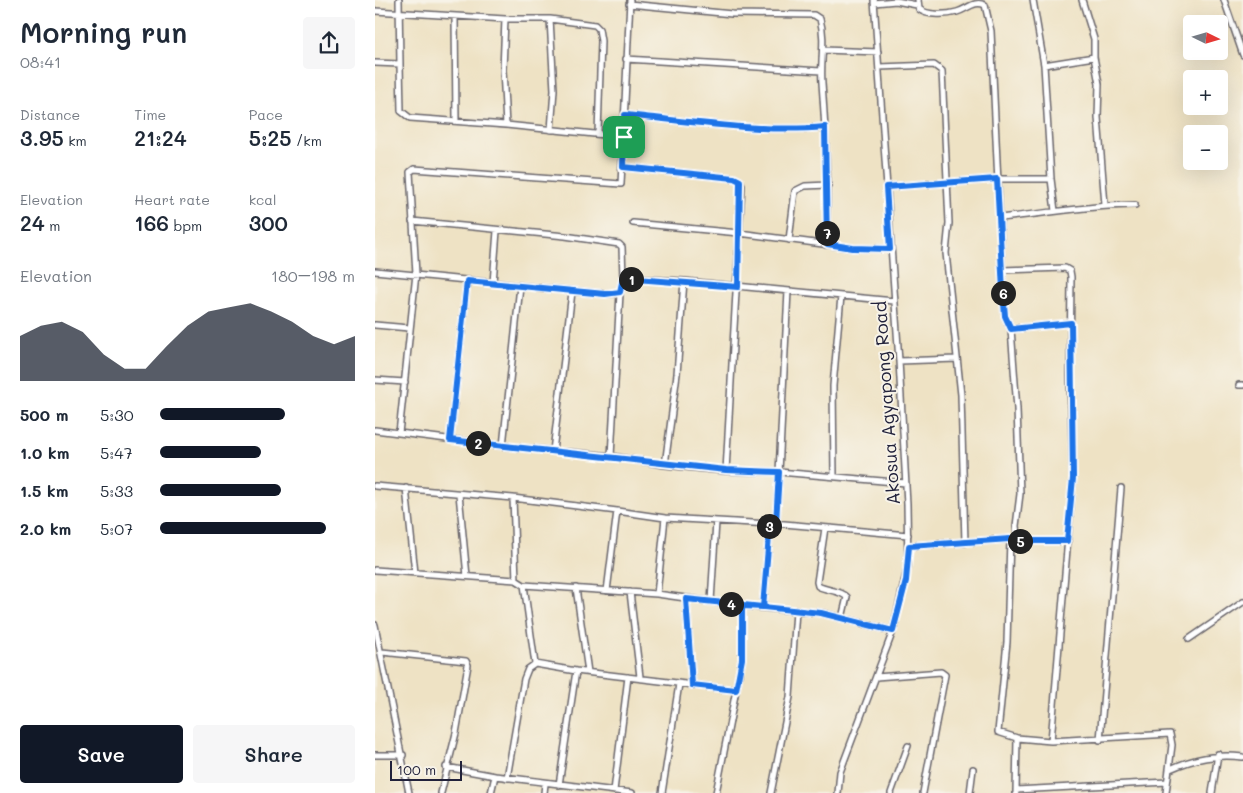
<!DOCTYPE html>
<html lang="en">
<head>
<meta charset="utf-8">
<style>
	body { margin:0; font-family:Mali,sans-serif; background:#f6f6f7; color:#1f2937; height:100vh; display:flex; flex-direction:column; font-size:19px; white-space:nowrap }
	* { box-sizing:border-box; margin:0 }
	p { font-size:16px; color:#747a83 }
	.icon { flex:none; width:28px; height:28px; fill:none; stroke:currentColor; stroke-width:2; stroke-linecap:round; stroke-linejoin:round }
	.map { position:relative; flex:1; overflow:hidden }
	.panel { display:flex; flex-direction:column; background:#fff; width:375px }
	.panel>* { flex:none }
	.needle { width:32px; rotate:95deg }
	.controls { position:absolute; left:808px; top:15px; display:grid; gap:10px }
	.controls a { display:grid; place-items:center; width:45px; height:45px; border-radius:5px; background:#fff; box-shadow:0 5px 20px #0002; font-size:25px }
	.scale { position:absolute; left:15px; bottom:12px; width:72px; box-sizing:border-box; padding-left:5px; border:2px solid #22223b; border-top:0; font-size:14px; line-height:18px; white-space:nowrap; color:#22223b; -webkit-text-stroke:4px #f7f3e8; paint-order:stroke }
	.pin { position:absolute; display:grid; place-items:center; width:42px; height:42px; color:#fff; margin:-21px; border-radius:10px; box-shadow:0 2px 8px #0006 }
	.km { position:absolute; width:25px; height:25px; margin:-12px; border-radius:50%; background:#222; color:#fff; font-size:14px; line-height:25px; text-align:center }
	.round { display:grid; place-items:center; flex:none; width:52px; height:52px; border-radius:5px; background:#f6f6f7 }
	.head { display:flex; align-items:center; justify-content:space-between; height:85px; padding:0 20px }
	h1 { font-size:28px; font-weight:600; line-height:38px }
	.stats { display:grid; grid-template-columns:repeat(3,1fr); gap:8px; height:85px; padding:5px 20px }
	.stats div { display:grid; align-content:center }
	.stats b { font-size:21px; font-weight:600 }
	.stats small { font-size:14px; font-weight:400 }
	.stats p { font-size:14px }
	.chart { height:140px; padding:10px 20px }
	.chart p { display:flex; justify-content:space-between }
	.chart svg { width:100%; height:90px; margin-top:5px; fill:#111827; opacity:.7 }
	.primary-button { display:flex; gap:10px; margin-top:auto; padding:10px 20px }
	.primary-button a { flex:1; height:58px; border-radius:5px; background:#111827; color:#fff; font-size:20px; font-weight:600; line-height:58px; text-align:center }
	.primary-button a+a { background:#f6f6f7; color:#1f2937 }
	ul { padding:0 20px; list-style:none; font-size:16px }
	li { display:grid; grid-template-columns:80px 60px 1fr; align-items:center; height:38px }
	li i { height:12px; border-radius:6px; background:#111827 }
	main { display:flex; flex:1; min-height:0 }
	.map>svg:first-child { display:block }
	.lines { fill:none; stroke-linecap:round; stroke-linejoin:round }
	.street-casing { stroke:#69656b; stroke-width:8 }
	.street { stroke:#fff; stroke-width:5 }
	.route-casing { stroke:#fff; stroke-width:10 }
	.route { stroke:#1a73e8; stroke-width:6 }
	.labels { text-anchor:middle; stroke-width:4; stroke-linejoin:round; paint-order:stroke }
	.street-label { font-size:18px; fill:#22223b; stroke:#f7f3e8 }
</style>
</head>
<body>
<main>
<section class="panel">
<div class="head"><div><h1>Morning run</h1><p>08:41</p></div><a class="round"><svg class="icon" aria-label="share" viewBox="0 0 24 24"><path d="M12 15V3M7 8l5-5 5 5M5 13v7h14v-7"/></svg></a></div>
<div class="stats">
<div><p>Distance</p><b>3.95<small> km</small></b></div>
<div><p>Time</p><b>21:24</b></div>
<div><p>Pace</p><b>5:25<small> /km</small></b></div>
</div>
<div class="stats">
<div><p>Elevation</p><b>24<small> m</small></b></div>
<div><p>Heart rate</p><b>166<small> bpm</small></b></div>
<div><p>kcal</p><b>300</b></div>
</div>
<div class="chart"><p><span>Elevation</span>180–198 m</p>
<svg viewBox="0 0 160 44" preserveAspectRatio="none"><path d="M0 44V22L10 17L20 15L30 20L40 31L50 38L60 38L70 27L80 17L90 10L100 8L110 6L120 10L130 15L140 22L150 26L160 22V44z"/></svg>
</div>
<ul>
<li><b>500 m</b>5:30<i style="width:64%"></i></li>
<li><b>1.0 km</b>5:47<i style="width:52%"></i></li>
<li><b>1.5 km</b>5:33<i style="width:62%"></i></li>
<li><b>2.0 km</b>5:07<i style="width:85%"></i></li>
</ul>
<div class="primary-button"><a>Save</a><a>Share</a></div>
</section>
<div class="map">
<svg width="868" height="793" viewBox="0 0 868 793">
	<rect width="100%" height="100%" fill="#f7f3e8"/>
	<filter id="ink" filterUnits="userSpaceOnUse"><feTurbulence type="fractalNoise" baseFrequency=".02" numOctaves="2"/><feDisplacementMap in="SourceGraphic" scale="10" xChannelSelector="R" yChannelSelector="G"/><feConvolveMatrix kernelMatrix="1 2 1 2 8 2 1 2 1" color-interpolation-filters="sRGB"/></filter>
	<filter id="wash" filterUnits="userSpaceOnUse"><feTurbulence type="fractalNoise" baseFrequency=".0096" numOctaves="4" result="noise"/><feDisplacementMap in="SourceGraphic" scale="20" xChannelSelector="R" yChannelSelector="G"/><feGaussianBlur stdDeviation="1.12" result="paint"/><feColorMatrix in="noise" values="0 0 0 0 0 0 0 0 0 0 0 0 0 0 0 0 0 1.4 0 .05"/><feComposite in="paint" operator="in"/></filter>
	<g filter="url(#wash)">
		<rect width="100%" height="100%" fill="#eee2c4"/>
	</g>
	<g filter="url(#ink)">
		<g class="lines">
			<defs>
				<path id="street" d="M24,0L25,64
					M543,0L544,9C552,16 572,15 582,12C593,9 599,0 610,5L616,31L628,291L630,316L636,329L642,409L645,494L641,526L643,541
					M658,0L669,65L676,179L680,211
					M849,0L868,55
					M499,3L521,1L542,5
					M254,4L357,14L439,15L445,19C451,40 445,61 447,83C451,137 454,190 451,245
					M0,11L130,19H175L220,25L224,29L226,41L223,134
					M80,16L81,121
					M130,19L128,70L131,125
					M175,19L179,90L176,130
					M448,50L503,52
					M719,57L724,84L723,117L730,205
					M251,59L446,71
					M0,63L25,64L26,111L35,118L131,125L249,137
					M669,65L719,57V39L707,0
					M504,67L559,65L567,71L574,223L571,253L586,395L590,543
					M250,115C312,121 389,133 450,127
					M248,167L359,178L365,181L367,185L351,471
					M511,187L622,179H676
					M624,218C670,214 714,205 760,205
					M37,221L190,236L244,244L247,247L248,278
					M258,223L364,233L478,248L515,249
					M414,240L420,191L430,186L453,185
					M627,270L690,268L695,271L696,277L695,375L698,478L676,741L642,738L623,732L632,642L635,539
					M0,271L230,294L245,293L248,278L309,281L519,301
					M118,283L122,231
					M0,325L34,328
					M636,329L696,323
					M524,361L582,359
					M0,380L30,382
					M864,385H868
					M0,430L128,446L236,456L290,465L351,471L404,472L413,291
					M24,433L41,274L35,172L39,169L246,184L255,0
					M75,440L92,281
					M128,446L145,286
					M178,451L197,292
					M236,456L245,293
					M290,465L302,374L309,281
					M459,476L458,386L466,296
					M0,486L138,498L242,511
					M31,488L40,573
					M84,494L92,576
					M138,498L141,580
					M398,523L533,535
					M401,523L404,472L531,483
					M450,528L442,582L443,586C452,591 465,590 472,597L467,618
					M534,546L635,539L643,541H693
					M0,570L141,580L149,585L282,594L367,606L447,613L518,631
					M149,585L160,664
					M201,588L213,672
					M232,591L242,511L290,518L395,524L388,607
					M255,592L265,677
					M282,594L290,518
					M311,599L317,685
					M336,601L341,522
					M0,625L34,793
					M814,639L868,602
					M7,652L91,661L93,665L81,733L66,793
					M501,677L566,672L570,675L548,793
					M725,740L746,488
					M676,741L795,734L797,745L791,793
					M0,755H28
					M71,767L120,776
					M795,769C820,758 841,754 868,757
					M132,778L149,679L153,669L160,664L201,671L361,690
					M184,785L201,671
					M641,790L792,782
					M239,791L253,677
					M116,793L120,776L257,793
					M169,793L170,784
					M287,793L304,684
					M341,793L367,659V606
					M396,793L415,697L421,611
					M463,793L465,772L518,631L533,565L532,504L524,361L499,0
					M516,793L533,746
					M595,793L598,769
					M641,793L642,738
					M837,793L843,754"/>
			</defs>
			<!-- street casing -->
			<use href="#street" class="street-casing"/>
			<!-- street -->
			<use href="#street" class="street"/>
		</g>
	</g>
	<g class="lines" filter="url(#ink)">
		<defs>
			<path id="route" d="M249,137L248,167L359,178L365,181L363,287L248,278L245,292L230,294L92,281L75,440L351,470L404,472L401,523L395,524L388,607L367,606V659L361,690L317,685L311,599L446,613L518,631L531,581L534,546L635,539L644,541H692L698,478L696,323L636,329L630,316L628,291L622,179L511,187L515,249L478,248L452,244L450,127C387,133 313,121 250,115L249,137"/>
		</defs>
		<!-- route casing -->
		<use href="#route" class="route-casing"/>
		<!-- route -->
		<use href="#route" class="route"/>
	</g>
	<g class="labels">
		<!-- street labels -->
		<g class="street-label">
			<text transform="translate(512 403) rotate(-94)" y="6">Akosua Agyapong Road</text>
		</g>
	</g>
</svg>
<div class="controls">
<a><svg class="needle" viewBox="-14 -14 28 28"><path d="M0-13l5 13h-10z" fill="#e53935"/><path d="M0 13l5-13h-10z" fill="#747a83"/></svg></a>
<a>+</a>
<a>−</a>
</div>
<div class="scale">100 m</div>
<div class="pin" style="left:249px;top:137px;background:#1e9e55"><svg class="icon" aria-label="arrive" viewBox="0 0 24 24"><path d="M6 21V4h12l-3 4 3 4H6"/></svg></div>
<b class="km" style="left:256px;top:279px">1</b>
<b class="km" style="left:103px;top:443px">2</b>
<b class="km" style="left:394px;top:526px">3</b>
<b class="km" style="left:356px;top:604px">4</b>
<b class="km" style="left:645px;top:541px">5</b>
<b class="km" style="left:628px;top:293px">6</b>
<b class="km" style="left:452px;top:233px">7</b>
</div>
</main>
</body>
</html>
